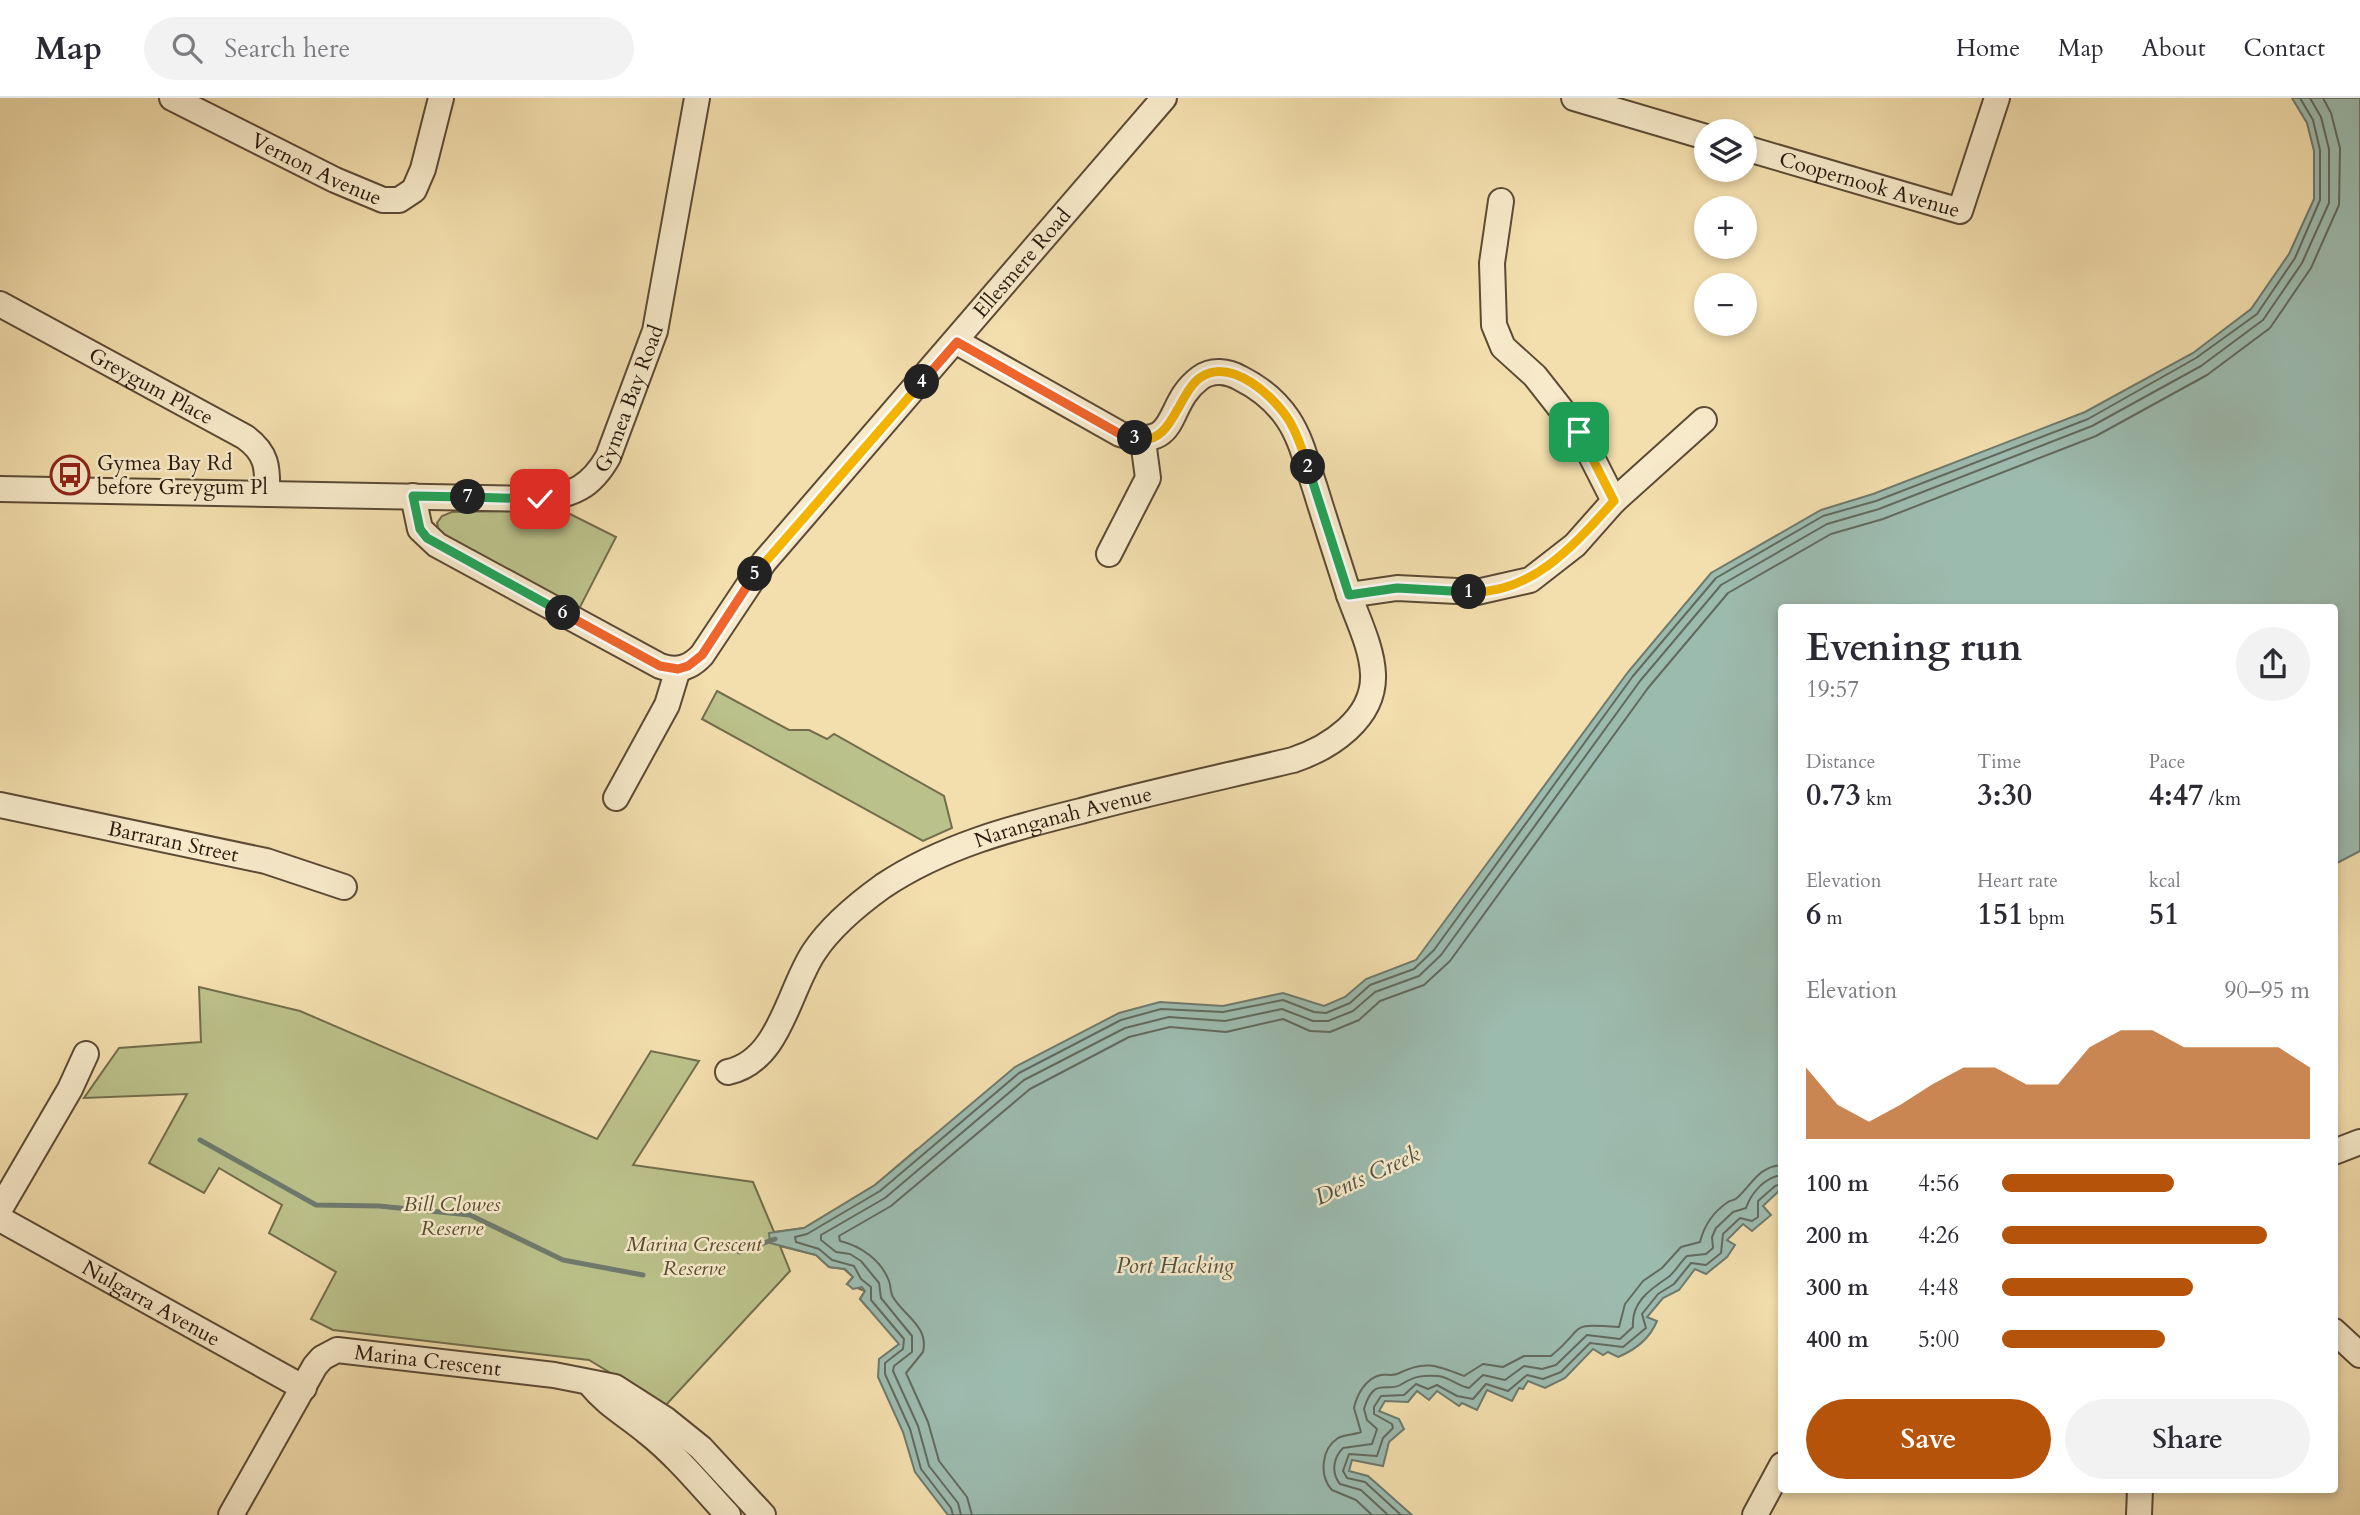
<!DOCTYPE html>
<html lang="en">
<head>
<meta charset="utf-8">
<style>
	body { margin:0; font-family:Cardo,serif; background:#f2f2f3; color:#2b2b33; height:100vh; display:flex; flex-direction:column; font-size:26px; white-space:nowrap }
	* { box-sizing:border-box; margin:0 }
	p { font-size:23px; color:#7c7c81 }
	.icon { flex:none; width:38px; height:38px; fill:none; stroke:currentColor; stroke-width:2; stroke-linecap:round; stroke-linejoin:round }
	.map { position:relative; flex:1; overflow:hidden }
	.sheet { position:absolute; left:1778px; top:506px; width:560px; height:889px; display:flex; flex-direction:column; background:#fff; border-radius:7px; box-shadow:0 4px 10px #0003 }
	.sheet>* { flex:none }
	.tools { position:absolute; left:1694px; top:21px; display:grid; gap:14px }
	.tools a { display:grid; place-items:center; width:63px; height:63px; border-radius:50%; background:#fff; box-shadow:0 4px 10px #0003; font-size:35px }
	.pin { position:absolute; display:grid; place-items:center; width:60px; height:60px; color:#fff; margin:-30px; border-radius:14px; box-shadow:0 4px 10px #0006 }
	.km { position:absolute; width:35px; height:35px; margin:-18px; border-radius:50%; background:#222; color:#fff; font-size:19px; line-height:35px; text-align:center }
	.round { display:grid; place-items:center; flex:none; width:74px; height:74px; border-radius:37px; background:#f2f2f3 }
	.summary { display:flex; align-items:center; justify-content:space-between; height:119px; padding:0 28px }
	h1 { font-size:38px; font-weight:700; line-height:52px }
	.figures { display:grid; grid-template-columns:repeat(3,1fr); gap:10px; height:119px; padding:7px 28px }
	.figures div { display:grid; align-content:center }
	.figures b { font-size:30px; font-weight:700 }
	.figures small { font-size:19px; font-weight:400 }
	.figures p { font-size:19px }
	.chart { height:196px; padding:14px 28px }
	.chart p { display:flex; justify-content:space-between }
	.chart svg { width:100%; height:126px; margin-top:7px; fill:#b45309; opacity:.7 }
	.cta { display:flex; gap:14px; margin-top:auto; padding:14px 28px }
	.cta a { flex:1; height:80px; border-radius:42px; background:#b45309; color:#fff; font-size:28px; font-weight:700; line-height:80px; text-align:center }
	.cta a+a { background:#f2f2f3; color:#2b2b33 }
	ul { padding:0 28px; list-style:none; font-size:23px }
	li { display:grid; grid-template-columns:112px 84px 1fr; align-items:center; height:52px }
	li i { height:18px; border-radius:9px; background:#b45309 }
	header { display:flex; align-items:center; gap:42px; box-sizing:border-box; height:98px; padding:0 35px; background:#fff; border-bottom:2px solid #e1e1e2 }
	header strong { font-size:33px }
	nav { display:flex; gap:38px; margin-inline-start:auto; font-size:24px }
	.search { width:490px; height:63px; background:#f2f2f3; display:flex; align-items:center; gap:18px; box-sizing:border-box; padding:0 24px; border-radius:38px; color:#7c7c81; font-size:26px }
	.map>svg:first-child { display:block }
	.green { fill:#bbc18a; stroke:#726d4c; stroke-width:2 }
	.water { fill:#9cbbaf; stroke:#6e7a6e; stroke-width:2 }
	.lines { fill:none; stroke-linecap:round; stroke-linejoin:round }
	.shore { stroke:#626a5e; stroke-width:2 }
	.stream { stroke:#6e7a6e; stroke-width:5 }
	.minor-casing { stroke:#5c4a35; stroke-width:28 }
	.minor { stroke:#f7eaca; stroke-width:24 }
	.split-1-casing { stroke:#fff; stroke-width:14 }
	.split-2-casing { stroke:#fff; stroke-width:14 }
	.split-3-casing { stroke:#fff; stroke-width:14 }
	.split-4-casing { stroke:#fff; stroke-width:14 }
	.split-5-casing { stroke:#fff; stroke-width:14 }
	.split-6-casing { stroke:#fff; stroke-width:14 }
	.split-7-casing { stroke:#fff; stroke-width:14 }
	.split-8-casing { stroke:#fff; stroke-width:14 }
	.split-1 { stroke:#f5b400; stroke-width:9 }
	.split-2 { stroke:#22a559; stroke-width:9 }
	.split-3 { stroke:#f5b400; stroke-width:9 }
	.split-4 { stroke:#f0652b; stroke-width:9 }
	.split-5 { stroke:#f5b400; stroke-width:9 }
	.split-6 { stroke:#f0652b; stroke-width:9 }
	.split-7 { stroke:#22a559; stroke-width:9 }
	.split-8 { stroke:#22a559; stroke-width:9 }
	.labels { text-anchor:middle; stroke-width:5; stroke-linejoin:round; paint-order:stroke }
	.street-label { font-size:21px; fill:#29190d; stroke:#f7eaca }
	.poi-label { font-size:21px; fill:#29190d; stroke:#f7eaca; text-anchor:start }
	.park-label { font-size:21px; font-style:italic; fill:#554b32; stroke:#f7eaca }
	.water-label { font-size:23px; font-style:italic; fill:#515246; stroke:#f7eaca }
</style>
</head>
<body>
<header>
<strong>Map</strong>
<div class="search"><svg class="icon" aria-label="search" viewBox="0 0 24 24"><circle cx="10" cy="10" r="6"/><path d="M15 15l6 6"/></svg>Search here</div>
<nav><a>Home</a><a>Map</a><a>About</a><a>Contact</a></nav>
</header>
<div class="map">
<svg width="2360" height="1417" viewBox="0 0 2360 1417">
	<rect width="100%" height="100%" fill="#f3dead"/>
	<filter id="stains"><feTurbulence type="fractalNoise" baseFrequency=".00286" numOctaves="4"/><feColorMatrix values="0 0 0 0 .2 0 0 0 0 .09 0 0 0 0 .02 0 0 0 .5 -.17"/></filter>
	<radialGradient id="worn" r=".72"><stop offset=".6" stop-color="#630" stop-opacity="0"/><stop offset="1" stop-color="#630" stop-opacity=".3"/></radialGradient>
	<!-- green -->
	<path class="green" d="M562,412L616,439L578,513L440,438L437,425L442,418L452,414Z
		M717,593L789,632H809L827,641L834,636L944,698L952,730L923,743L702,621Z
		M199,889L300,913L597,1041L651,953L699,963L633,1067L753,1084L774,1134L804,1130L875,1087L915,1053L867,1209L860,1201L865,1193L847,1186L853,1179L844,1171L829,1169L816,1157L780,1148L790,1173L665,1308L589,1262L333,1232L311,1221L336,1174L269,1135L282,1107L219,1070L204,1095L149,1065L187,996L84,1000L119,950L201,944Z"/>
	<!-- water -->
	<path class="water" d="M2292,0H2360V753L2335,766L2334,509H1782V1090L1763,1108L1771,1117L1752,1133L1743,1126L1727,1142L1735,1147L1727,1159L1706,1176L1695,1171L1679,1192L1663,1200L1647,1219L1657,1223C1650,1240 1635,1252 1618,1259L1608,1254L1603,1257L1593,1251L1565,1280L1545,1290L1528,1283L1523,1291L1519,1290L1512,1303L1487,1292L1477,1312L1462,1305L1459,1308L1437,1293L1429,1302L1417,1293L1408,1304L1385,1303L1379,1313L1399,1321L1404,1331L1389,1344L1383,1368L1352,1362L1349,1373L1368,1378L1412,1417H948L915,1374L903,1334L878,1279L879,1261L899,1246L860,1201L865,1193L862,1189L853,1191L847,1186L853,1179L845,1171L829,1169L816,1157L770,1145L769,1135L804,1130L875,1087L1015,969L1119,915L1160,904L1223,908L1283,895L1324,908L1345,899L1366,881L1416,862L1628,574L1711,475L1821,412L1873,396L2085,314L2193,255L2251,211L2289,156L2314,101V53L2307,25Z"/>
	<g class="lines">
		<!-- shore -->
		<path class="shore" d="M953,1417L951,1410L921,1371L910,1331L885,1276V1265L903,1251L904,1241L871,1202V1189L861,1181L854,1168L832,1162L819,1151L796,1144L795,1139L807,1136L880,1093L1019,975L1121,922L1161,911L1223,914L1283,902L1314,914L1326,915L1350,905L1370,887L1414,871L1434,852L1633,578L1716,480L1823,418L1876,403L2088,321L2196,260L2257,216L2295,160L2320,102V52L2313,22L2300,0
			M961,1417L958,1405L929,1368L918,1328L893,1273L894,1268L912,1254V1238L881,1200L879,1185L861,1163L850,1156L836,1154L821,1142V1137L885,1100L1024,982L1125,930L1169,919L1225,923L1282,911L1313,923H1328L1353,913L1375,894L1419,878L1441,857L1640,583L1721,487L1827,426L1879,411L2092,328L2201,268L2263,222L2302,165L2329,105V51L2321,19L2310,0
			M972,1417L967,1399L939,1363L928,1324L906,1275L923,1254C929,1228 904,1218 893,1199C890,1194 891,1188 889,1183C881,1162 861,1148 840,1143L839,1138L891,1108L1030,991L1129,939L1170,929L1226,934L1283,921L1310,933L1330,934L1359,922L1380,903L1424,887L1450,863L1648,590L1728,495L1831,436L1883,421L2096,338L2207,277L2270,230L2311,170L2339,107L2340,50L2331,15L2323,0
			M1372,1417L1356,1402L1332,1392C1319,1378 1321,1351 1338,1340C1346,1336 1354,1337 1361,1334L1354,1310C1357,1296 1366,1280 1381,1277C1386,1276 1392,1278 1397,1276C1425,1262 1436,1267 1464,1278L1483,1266L1503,1269L1524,1258H1551C1588,1228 1565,1225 1619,1229L1625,1206L1643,1183L1662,1170L1681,1149L1700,1144C1704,1128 1713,1114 1728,1104C1732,1102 1736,1102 1738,1099C1752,1086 1759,1068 1782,1067
			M1388,1417L1361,1392L1340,1386C1331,1375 1333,1360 1343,1350L1372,1346L1377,1331L1367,1322L1364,1311C1374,1277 1387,1296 1402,1286C1415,1278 1423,1277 1438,1278C1449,1279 1458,1288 1469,1290L1483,1277L1505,1282L1524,1268L1542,1271L1556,1267L1587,1237L1620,1241L1633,1229C1631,1205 1649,1192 1667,1180C1675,1175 1680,1164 1687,1158L1706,1156L1713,1150L1712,1139L1716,1130L1733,1114L1746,1110C1751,1095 1765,1079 1782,1077
			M1401,1417L1365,1384L1347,1380L1343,1373L1349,1356L1377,1358L1383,1340L1393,1330L1392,1326L1374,1316V1309L1381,1298L1404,1297L1416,1286L1428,1291L1437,1287L1457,1298L1473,1301L1486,1286L1508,1293L1527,1277L1543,1281L1561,1274L1590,1245L1623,1249L1646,1230L1642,1216L1658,1196L1674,1186L1691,1165L1706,1167L1721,1155L1723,1136L1740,1120L1752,1123L1758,1119V1103L1775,1088L1782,1086"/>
		<!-- stream -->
		<path class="stream" d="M200,1042L316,1107L379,1108L470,1117L563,1162L643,1177
			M739,1154L775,1141"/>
		<defs>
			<g id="minor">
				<path id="s1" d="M172,0L335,82L383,102H399L414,92L423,71L441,0"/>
				<path d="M1574,0L1706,39"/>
				<path id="s2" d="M1745,50L1960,113L1997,0"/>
				<path id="s3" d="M0,206L245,339C267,355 268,369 267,396"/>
				<path d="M957,244L1120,336C1182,354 1163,307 1200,280C1212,271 1228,273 1240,280C1260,290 1276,303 1288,321C1302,342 1307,367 1315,390C1326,426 1338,462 1349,497L1397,490L1477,494L1530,482L1575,447L1614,403L1579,334L1535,278L1503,249L1494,227L1492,165L1501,103"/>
				<path id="s4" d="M0,391L540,401C573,397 591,389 608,359L655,233L697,0"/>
				<path id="s5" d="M413,398L420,431L437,447L660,568C677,574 690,570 702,557L764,464L1164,0"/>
				<path d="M1614,403L1704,322"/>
				<path d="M1109,456L1148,380L1143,343"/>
				<path d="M616,700L667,607L678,571"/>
				<path id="s6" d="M0,707L266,763L344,789"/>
				<path id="s7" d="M728,974C780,963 788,893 814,854C831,828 858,806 883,788C943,748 1012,730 1081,713C1151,694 1222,679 1293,662C1329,650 1375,621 1373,576C1372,550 1358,522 1349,497"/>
				<path d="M2334,1054L2360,1044"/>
				<path d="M0,1111L70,991L86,956"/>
				<path id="s8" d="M0,1121L304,1290"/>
				<path d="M2334,1233L2360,1257"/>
				<path d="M590,1286C607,1307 628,1318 648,1335C678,1359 702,1389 728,1417"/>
				<path id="s9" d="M231,1417L315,1268L322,1260L337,1252L554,1277L615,1289L665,1321L701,1350L763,1417"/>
				<path d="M1755,1417L1782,1367"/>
				<path d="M2139,1417L2140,1391"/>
			</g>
		</defs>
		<!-- minor casing -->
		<use href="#minor" class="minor-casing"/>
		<!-- minor -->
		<use href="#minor" class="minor"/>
	</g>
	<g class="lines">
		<defs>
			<path id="split-1" d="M1469,494C1532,497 1576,445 1614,403L1579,334"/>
			<path id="split-2" d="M1308,369L1349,497L1397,490L1469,494"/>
			<path id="split-3" d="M1135,340C1172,351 1177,295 1201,279C1232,259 1275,299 1290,324C1298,338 1303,353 1308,369"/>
			<path id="split-4" d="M922,284L957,244L1120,336L1135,340"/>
			<path id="split-5" d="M755,476L922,284"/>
			<path id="split-6" d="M563,515L660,568L678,571L688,568L702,557L755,476"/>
			<path id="split-7" d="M468,399L413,398L420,431L427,440L563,515"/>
			<path id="split-8" d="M468,399L540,401"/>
		</defs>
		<!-- split-1 casing -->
		<use href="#split-1" class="split-1-casing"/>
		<!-- split-2 casing -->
		<use href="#split-2" class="split-2-casing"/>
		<!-- split-3 casing -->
		<use href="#split-3" class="split-3-casing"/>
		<!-- split-4 casing -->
		<use href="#split-4" class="split-4-casing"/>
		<!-- split-5 casing -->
		<use href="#split-5" class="split-5-casing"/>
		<!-- split-6 casing -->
		<use href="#split-6" class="split-6-casing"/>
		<!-- split-7 casing -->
		<use href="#split-7" class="split-7-casing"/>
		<!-- split-8 casing -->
		<use href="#split-8" class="split-8-casing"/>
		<!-- split-1 -->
		<use href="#split-1" class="split-1"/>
		<!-- split-2 -->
		<use href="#split-2" class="split-2"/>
		<!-- split-3 -->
		<use href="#split-3" class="split-3"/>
		<!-- split-4 -->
		<use href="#split-4" class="split-4"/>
		<!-- split-5 -->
		<use href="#split-5" class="split-5"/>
		<!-- split-6 -->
		<use href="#split-6" class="split-6"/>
		<!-- split-7 -->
		<use href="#split-7" class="split-7"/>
		<!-- split-8 -->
		<use href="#split-8" class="split-8"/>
	</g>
	<!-- icons -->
	<defs>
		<symbol id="bus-ring" viewBox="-11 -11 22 22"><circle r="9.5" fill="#f7eaca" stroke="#8f2418" stroke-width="1.5"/><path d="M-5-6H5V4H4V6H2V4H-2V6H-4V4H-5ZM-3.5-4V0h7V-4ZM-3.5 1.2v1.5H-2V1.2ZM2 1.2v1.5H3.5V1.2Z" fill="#8f2418"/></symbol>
	</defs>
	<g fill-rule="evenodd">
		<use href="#bus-ring" x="48" y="355" width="44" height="44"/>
	</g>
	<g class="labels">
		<!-- street labels -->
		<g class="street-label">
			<text dy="7" stroke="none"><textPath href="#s1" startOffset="161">Vernon Avenue</textPath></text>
			<text dy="7" stroke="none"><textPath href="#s2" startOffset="130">Coopernook Avenue</textPath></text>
			<text dy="7" stroke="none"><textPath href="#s5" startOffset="864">Ellesmere Road</textPath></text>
			<text dy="7" stroke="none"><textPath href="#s3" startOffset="172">Greygum Place</textPath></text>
			<text dy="7" stroke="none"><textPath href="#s4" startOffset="686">Gymea Bay Road</textPath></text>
			<text dy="7" stroke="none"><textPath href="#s7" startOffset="443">Naranganah Avenue</textPath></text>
			<text dy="7" stroke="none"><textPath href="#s6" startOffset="177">Barraran Street</textPath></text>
			<text dy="7" stroke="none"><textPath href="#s8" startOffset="173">Nulgarra Avenue</textPath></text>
			<text dy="7" stroke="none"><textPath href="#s9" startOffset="290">Marina Crescent</textPath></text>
		</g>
		<!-- poi labels -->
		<g class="poi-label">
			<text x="97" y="372">Gymea Bay Rd<tspan x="97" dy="24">before Greygum Pl</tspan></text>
		</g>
		<!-- park labels -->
		<g class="park-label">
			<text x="452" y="1113">Bill Clowes<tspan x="452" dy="24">Reserve</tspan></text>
			<text x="694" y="1153">Marina Crescent<tspan x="694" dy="24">Reserve</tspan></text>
		</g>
		<!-- water labels -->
		<g class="water-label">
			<text transform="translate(1367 1077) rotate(-24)" y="8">Dents Creek</text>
			<text x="1175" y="1175">Port Hacking</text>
		</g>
	</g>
	<rect width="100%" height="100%" filter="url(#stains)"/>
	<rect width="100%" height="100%" fill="url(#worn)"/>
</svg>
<div class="tools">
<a><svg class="icon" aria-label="layers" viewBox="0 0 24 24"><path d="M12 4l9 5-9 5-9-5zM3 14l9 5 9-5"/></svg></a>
<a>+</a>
<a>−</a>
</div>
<div class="pin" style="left:1579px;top:334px;background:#1e9e55"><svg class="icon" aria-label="arrive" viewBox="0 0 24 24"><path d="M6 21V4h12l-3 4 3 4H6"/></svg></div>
<div class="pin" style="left:540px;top:401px;background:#d93025"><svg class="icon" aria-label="check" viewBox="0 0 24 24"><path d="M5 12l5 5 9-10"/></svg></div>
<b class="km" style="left:1469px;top:494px">1</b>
<b class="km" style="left:1308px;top:369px">2</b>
<b class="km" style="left:1135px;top:340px">3</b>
<b class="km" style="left:922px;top:284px">4</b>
<b class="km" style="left:755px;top:476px">5</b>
<b class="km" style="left:563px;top:515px">6</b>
<b class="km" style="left:468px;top:399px">7</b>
<section class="sheet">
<div class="summary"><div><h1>Evening run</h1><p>19:57</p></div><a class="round"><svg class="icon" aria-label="share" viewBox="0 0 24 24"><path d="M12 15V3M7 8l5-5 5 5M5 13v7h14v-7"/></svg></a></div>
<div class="figures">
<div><p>Distance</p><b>0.73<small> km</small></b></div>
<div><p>Time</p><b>3:30</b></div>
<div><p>Pace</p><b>4:47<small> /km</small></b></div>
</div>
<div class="figures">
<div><p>Elevation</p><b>6<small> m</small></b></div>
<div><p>Heart rate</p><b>151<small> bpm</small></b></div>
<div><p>kcal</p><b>51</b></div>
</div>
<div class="chart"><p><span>Elevation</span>90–95 m</p>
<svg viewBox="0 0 160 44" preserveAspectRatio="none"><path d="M0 44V19L10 32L20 38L30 32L40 25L50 19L60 19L70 25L80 25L90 12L100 6L110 6L120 12L130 12L140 12L150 12L160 19V44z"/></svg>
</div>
<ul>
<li><b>100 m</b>4:56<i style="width:56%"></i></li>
<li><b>200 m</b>4:26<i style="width:86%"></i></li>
<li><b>300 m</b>4:48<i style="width:62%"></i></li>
<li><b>400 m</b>5:00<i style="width:53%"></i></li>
</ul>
<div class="cta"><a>Save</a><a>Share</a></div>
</section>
</div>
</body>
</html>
